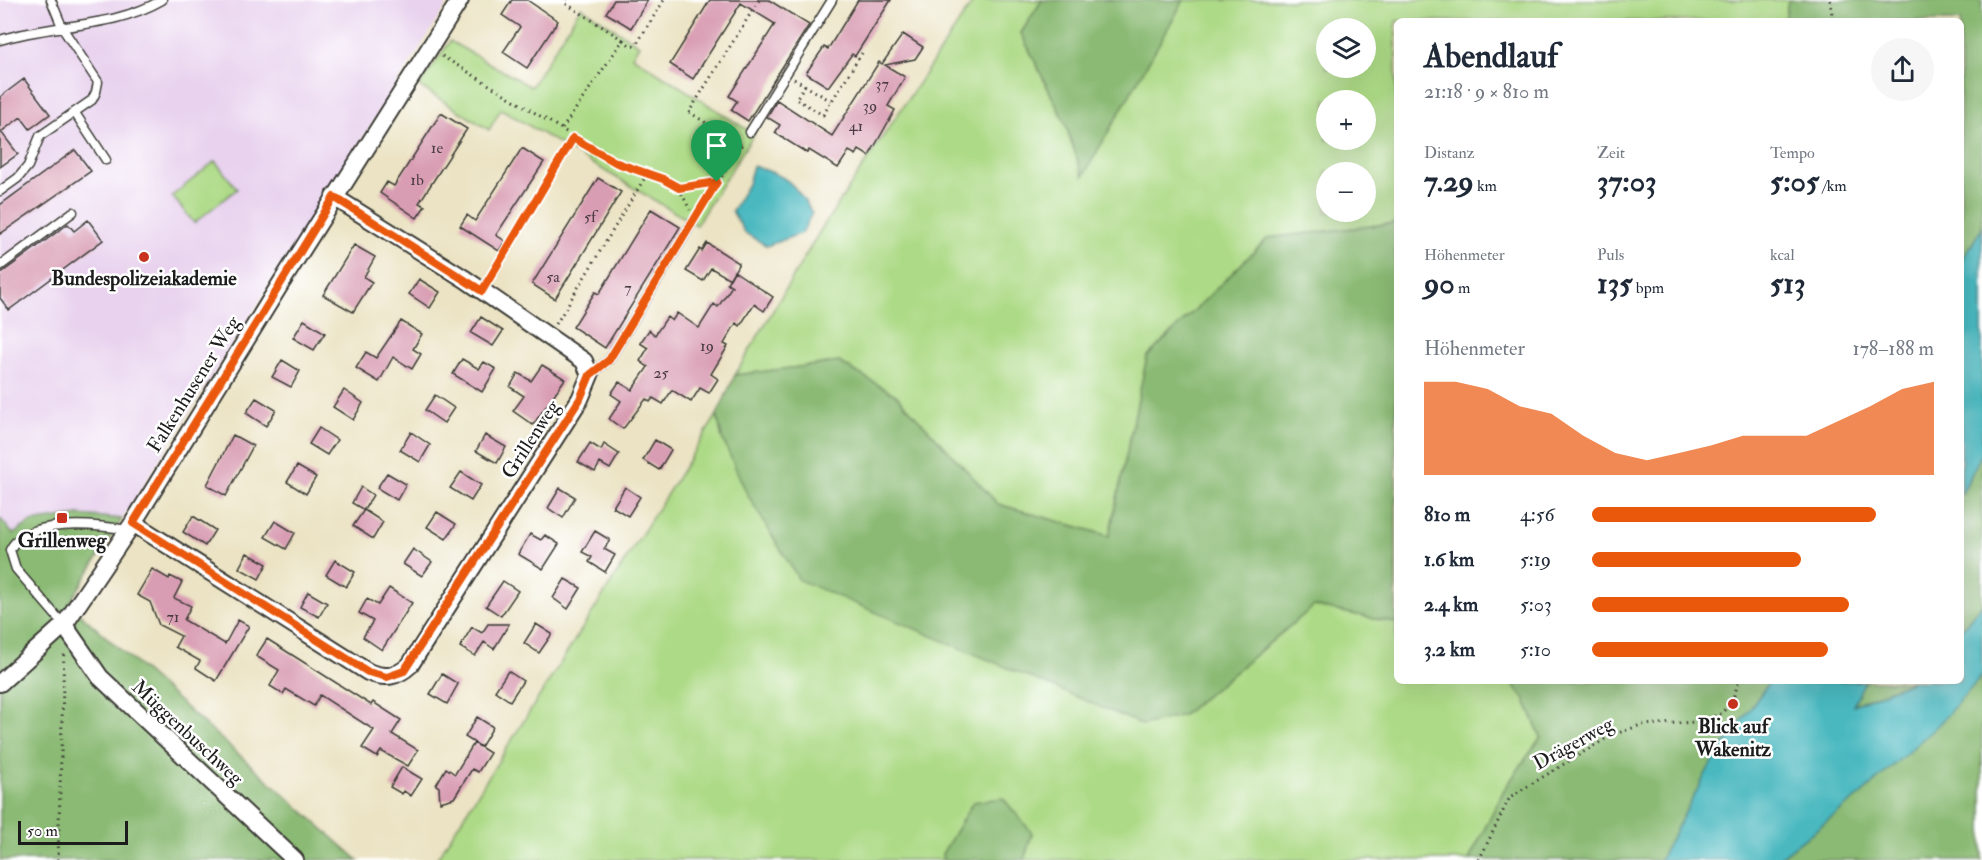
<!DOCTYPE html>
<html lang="de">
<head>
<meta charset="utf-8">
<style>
	body { margin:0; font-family:"IM FELL Double Pica",serif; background:#f6f6f7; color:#1f2937; height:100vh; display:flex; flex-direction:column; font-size:22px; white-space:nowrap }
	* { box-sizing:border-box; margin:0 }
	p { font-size:20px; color:#747a83 }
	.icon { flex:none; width:33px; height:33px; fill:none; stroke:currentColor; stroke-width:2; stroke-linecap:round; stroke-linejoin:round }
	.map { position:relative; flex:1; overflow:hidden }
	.drawer { position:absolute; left:1394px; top:18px; width:570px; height:666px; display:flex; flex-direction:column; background:#fff; border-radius:9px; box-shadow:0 6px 24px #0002 }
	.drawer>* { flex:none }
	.controls { position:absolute; left:1316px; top:18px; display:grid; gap:12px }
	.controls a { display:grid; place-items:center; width:60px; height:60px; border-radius:50%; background:#fff; box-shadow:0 6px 24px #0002; font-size:30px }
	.scale { position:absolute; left:18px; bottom:15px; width:110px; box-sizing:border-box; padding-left:6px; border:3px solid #1c1c1c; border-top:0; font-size:16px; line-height:21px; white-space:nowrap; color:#1c1c1c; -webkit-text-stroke:4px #fff; paint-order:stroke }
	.pin { position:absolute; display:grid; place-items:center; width:51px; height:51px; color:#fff; margin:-62px -26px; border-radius:50% 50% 50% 0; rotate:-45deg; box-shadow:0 0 6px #0007 }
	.pin .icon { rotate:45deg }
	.round { display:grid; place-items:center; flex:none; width:63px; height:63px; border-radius:32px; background:#f6f6f7 }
	.head { display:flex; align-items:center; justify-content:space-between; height:102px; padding:0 30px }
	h1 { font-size:33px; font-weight:800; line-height:45px }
	.figures { display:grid; grid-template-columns:repeat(3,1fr); gap:9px; height:102px; padding:6px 30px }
	.figures div { display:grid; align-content:center }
	.figures b { font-size:30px; font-weight:800 }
	.figures small { font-size:16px; font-weight:400 }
	.figures p { font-size:16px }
	.chart { height:168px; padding:12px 30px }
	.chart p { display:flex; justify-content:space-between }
	.chart svg { width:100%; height:108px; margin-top:6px; fill:#ea580c; opacity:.7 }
	ul { padding:0 30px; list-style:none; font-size:20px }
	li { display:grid; grid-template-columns:96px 72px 1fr; align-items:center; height:45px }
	li i { height:15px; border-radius:8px; background:#ea580c }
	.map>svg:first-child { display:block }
	.built { fill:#e8d2ee }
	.green { fill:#adda86; stroke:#647b51; stroke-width:1.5; fill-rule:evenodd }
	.forest { fill:#8aba73; stroke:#536b48; stroke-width:1.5 }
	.water { fill:#49b8bf; stroke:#326a6e; stroke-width:1.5 }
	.building { fill:#d99db3 }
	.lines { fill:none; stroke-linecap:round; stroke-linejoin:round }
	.lane-casing { stroke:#3b3a35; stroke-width:11 }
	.street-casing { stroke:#3b3a35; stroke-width:20 }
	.path { stroke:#3b3a35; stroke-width:3; stroke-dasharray:1.5 4.5; stroke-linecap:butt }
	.lane { stroke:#fff; stroke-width:8 }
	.street { stroke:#fff; stroke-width:16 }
	.route-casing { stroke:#fff; stroke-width:12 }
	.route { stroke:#ea580c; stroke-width:8 }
	.poi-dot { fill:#c8321e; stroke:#fff; stroke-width:2 }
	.labels { text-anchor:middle; stroke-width:5; stroke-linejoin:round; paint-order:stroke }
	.number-label { font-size:16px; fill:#4b3c42 }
	.poi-label { font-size:20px; font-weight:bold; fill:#1c1c1c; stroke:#fff }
	.street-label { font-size:20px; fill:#1c1c1c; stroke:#fff }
</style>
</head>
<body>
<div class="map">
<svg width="1982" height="860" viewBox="0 0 1982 860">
	<rect width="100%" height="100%" fill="#fff"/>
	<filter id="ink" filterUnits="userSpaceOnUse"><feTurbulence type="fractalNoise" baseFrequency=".0167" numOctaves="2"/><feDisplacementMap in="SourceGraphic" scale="12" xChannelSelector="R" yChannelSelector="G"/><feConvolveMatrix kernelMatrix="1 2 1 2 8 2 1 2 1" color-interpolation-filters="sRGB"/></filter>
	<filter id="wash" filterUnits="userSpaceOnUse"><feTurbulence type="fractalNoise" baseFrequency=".008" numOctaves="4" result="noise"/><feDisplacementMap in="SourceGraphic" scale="24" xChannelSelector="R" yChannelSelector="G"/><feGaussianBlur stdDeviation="1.35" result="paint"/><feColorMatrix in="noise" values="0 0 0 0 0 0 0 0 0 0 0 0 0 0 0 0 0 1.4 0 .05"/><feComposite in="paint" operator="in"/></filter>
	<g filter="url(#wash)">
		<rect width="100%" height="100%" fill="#ebe3c3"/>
		<!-- built -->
		<path class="built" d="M0,0H450L122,519L79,515L31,522L13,534L0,518Z"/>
		<!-- green -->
		<path class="green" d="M974,0H1042L1021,33L1065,123L1083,176L1184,0H1788L1785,21H1396V223L1268,238L1147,357L1110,536L998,504L896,395L839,362L735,375L820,231ZM1326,28H1365V68H1326ZM1326,100H1365V140H1326ZM1326,172H1365V212H1326Z
			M581,7L639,45L632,56L754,134L696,225L501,109L489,130L419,86L450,41L531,87Z
			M215,161L237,189L194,223L172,196Z
			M717,415L722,438L1183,715L1314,606L1396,623V681H1510L1524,698L1541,737L1504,790L1469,860H1024L1032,833L942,854L943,860H436Z"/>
		<!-- forest -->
		<path class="forest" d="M1042,0H1184L1083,176L1065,123L1021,33Z
			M1788,0H1982V228L1961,262L1960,21H1785Z
			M1396,223V623L1314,606L1183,715L1143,725L799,580L747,494L722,438L717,415L735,375L839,362L896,395L998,504L1109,536L1147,357L1268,238Z
			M1982,453V604L1961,630V495Z
			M79,515L122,519L69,604L358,860H0V518L13,534L31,522Z
			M1982,676V860H1777C1851,803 1919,746 1982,676Z
			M1510,681H1770L1712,763L1660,860H1469L1504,790L1541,737L1524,698Z
			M1865,681H1913L1852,705Z
			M1003,798L1032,833L1024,860H943L942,854L973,802Z"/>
		<!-- water -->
		<path class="water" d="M753,166C786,175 795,183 812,213L802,233L767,246L745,233L732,211L748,184Z
			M1982,228V453L1961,495V262Z
			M1982,604V676L1937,726L1858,797L1777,860H1660L1712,762L1770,681H1865L1853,705L1913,681H1960L1961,630Z"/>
		<g id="blocks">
			<!-- building -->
			<path class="building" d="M512,0H527L558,21L527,68L503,52L520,27L502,15Z
				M614,0H648L631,28L606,13Z
				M710,0H769L809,25L748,121L731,110L737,101L729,96L775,24L741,3L693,79L670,64Z
				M858,0H891L855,56L852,54L828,87L806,73L824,47L828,49Z
				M903,34L923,47L915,59L885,65L905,77L888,106L895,110L869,156L859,150L856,155L849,151L838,168L809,150L807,153L775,133L780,125L767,117L777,100L832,136L879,62L882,64Z
				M24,79L50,114L30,129L21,117L1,132L18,154L0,167V97Z
				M441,113L467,129L419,203L425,206L417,218L380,193L387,182L394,186Z
				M522,148L544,162L496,235L505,241L499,251L460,226L467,215L475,221Z
				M75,150L91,171L0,234V205Z
				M598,178L621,192L555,299L532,284Z
				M651,209L680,227L605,348L573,327L595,292L599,294Z
				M88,220L103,240L9,310L0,298V274L68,224L74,231Z
				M707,243L739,263L730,279L711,268L703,281L686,271L700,249L702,251Z
				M354,245L375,257L364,277L372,282L353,312L323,295Z
				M734,271L773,297L764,311L754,304L740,326L736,323L724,344L728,346L711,374L718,379L709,393L700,388L691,402L672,390L663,404L653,398L650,402L646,399L623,429L609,419L621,401L611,394L619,382L632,390L648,367L640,361L648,348L640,343L649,330L655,335L667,317L672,321L677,313L699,328L714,304L718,307L732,286L727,283Z
				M419,279L440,292L430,308L409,294Z
				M481,317L503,331L493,346L471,333Z
				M304,320L325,333L314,350L293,338Z
				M401,321L422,334L413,349L421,354L412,369L393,357L379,382L356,368L366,352L376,358Z
				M462,359L479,369L484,362L496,369L482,392L453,374Z
				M282,360L300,371L291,387L272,377Z
				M542,365L565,379L533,425L513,411L524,396L510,387L518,373L531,381Z
				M344,390L363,403L353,420L333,407Z
				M435,395L454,408L444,423L425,410Z
				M256,398L276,410L266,426L246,413Z
				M319,428L337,440L327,455L309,444Z
				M411,432L430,445L420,462L400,450Z
				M233,435L253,446L226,496L207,485Z
				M485,435L506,447L497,463L476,451Z
				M655,440L671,450L659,470L643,460Z
				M590,443L601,450L604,444L619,454L610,469L600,463L595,472L578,462Z
				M297,466L316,477L306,494L287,482Z
				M461,472L481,485L471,501L450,488Z
				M387,473L406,484L397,500L377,488Z
				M361,487L373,495L364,510L352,503Z
				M625,487L640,497L628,516L613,507Z
				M560,488L575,497L563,518L548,508Z
				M364,510L383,522L373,539L353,526Z
				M437,512L456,524L446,539L427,527Z
				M193,516L215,530L205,546L183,532Z
				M275,521L295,533L286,549L265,537Z
				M595,531L610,540L604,549L615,555L605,572L589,562L592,557L582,552Z
				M530,534L541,540L545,535L559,544L543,569L518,554Z
				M413,549L432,562L422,576L403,564Z
				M247,553L267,564L259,579L239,568Z
				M335,560L355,572L346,587L326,575Z
				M152,569L169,579L170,576L182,582L174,598L191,606L184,620L225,644L238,620L249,626L216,681L196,668L200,661L175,647L181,636L159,625L150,602L137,595Z
				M565,579L581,588L568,609L553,598Z
				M503,581L518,591L501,616L486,606Z
				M389,588L412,603L382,650L363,637L373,621L359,613L367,599L378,605Z
				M308,592L327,603L319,617L300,607Z
				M488,624H509L494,649L484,642L475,656L460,647L472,627L482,633Z
				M536,624L552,634L539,653L524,643Z
				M267,639L371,705L373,702L401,720L392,734L418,750L408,766L381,751L377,757L362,748L374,730L320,695L314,706L286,689L283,694L270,686L279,670L256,656Z
				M508,671L523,681L510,701L495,691Z
				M442,674L458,684L447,704L430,694Z
				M477,717L493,727L481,747L465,737Z
				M474,743L490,753L478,772L472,769L454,798L440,802L439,787L436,785L446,768L455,774Z
				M402,767L422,779L411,796L404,791L402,794L390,787Z"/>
		</g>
	</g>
	<g filter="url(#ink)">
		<use href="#blocks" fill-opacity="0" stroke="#3b3a35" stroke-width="1.5"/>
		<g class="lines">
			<defs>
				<path id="lane" d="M0,40C53,23 112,29 162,0
					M75,113L106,160
					M750,132L832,0
					M0,191L18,178L28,166L40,136L92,100L96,92L98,82L63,29L51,0
					M0,266L73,212
					M590,375L609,360L694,220
					M64,625L16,569L10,550C25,517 98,525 128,530"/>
				<path id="street" d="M133,523L368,672C385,679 397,677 410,665L580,399L590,375L584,361L465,279L334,197
					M64,625L100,677L295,860
					M0,683L64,625L133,523L281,283L460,0"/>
			</defs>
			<!-- lane casing -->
			<use href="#lane" class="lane-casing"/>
			<!-- street casing -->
			<use href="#street" class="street-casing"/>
			<!-- path -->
			<path class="path" d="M1830,0L1833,21
				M623,40L631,46L636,45L664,0
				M442,56L617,163L663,179L679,188L717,182
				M794,79L831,101
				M805,85L796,99L823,115L862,53
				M562,129L623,40L565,3L567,0
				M741,145L689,112L759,0
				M679,188L690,210
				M699,212L742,144
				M489,278L573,138
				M556,324L647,174
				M58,860L64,651
				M1479,860L1510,797L1610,736L1641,725L1697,722L1721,714L1732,701L1739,681"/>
			<!-- lane -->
			<use href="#lane" class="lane"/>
			<!-- street -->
			<use href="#street" class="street"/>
		</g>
	</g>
	<g class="lines" filter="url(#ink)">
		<defs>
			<path id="route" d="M573,138L617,163L663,179L679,188L717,182L609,360L590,375L580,399L404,671L387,677L368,672L133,523L334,197L482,291Z"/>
		</defs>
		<!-- route casing -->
		<use href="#route" class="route-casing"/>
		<!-- route -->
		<use href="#route" class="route"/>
	</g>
	<!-- markers -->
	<g class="poi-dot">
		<circle cx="144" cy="257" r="6"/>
		<rect x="56" y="512" width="12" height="12" rx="3"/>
		<circle cx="1733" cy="704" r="6"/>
	</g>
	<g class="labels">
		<!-- number labels -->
		<g class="number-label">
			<text x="882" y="89">37</text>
			<text x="870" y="111">39</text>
			<text x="856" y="131">41</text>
			<text x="437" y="153">1e</text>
			<text x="417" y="185">1b</text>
			<text x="590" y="222">5f</text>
			<text x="553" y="282">5a</text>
			<text x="628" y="293">7</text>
			<text x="707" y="351">19</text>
			<text x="661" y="378">25</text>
			<text x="173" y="622">71</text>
		</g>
		<!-- poi labels -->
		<g class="poi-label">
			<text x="144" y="285">Bundespolizeiakademie</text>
			<text x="62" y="547">Grillenweg</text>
			<text x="1733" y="733">Blick auf<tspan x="1733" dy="23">Wakenitz</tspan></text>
		</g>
		<!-- street labels -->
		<g class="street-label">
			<text transform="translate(193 384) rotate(-58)" y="7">Falkenhusener Weg</text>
			<text transform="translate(530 439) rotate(-57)" y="7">Grillenweg</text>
			<text transform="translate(188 732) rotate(43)" y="7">Müggenbuschweg</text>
			<text transform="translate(1573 743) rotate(-29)" y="7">Drägerweg</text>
		</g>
	</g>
</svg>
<div class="controls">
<a><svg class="icon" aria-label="layers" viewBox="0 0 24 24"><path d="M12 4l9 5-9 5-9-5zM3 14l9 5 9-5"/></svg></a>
<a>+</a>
<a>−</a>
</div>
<div class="scale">50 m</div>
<div class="pin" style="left:717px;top:182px;background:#1e9e55"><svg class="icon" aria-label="arrive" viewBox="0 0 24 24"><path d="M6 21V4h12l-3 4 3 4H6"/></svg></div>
<section class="drawer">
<div class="head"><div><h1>Abendlauf</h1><p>21:18 · 9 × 810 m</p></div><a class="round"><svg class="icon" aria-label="share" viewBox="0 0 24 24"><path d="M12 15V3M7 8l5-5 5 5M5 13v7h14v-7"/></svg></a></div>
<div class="figures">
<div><p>Distanz</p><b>7.29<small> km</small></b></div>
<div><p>Zeit</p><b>37:03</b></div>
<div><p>Tempo</p><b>5:05<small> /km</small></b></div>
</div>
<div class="figures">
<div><p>Höhenmeter</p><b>90<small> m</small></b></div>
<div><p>Puls</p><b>135<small> bpm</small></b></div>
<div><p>kcal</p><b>513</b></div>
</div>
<div class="chart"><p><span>Höhenmeter</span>178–188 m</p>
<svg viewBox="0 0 160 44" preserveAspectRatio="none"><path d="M0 44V6L10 6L20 9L30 16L40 19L50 28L60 35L70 38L80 35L90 32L100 28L110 28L120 28L130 22L140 16L150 9L160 6V44z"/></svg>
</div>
<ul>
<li><b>810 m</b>4:56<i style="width:83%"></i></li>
<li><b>1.6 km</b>5:19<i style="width:61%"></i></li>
<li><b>2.4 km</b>5:03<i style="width:75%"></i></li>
<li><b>3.2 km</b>5:10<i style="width:69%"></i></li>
</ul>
</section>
</div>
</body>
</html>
